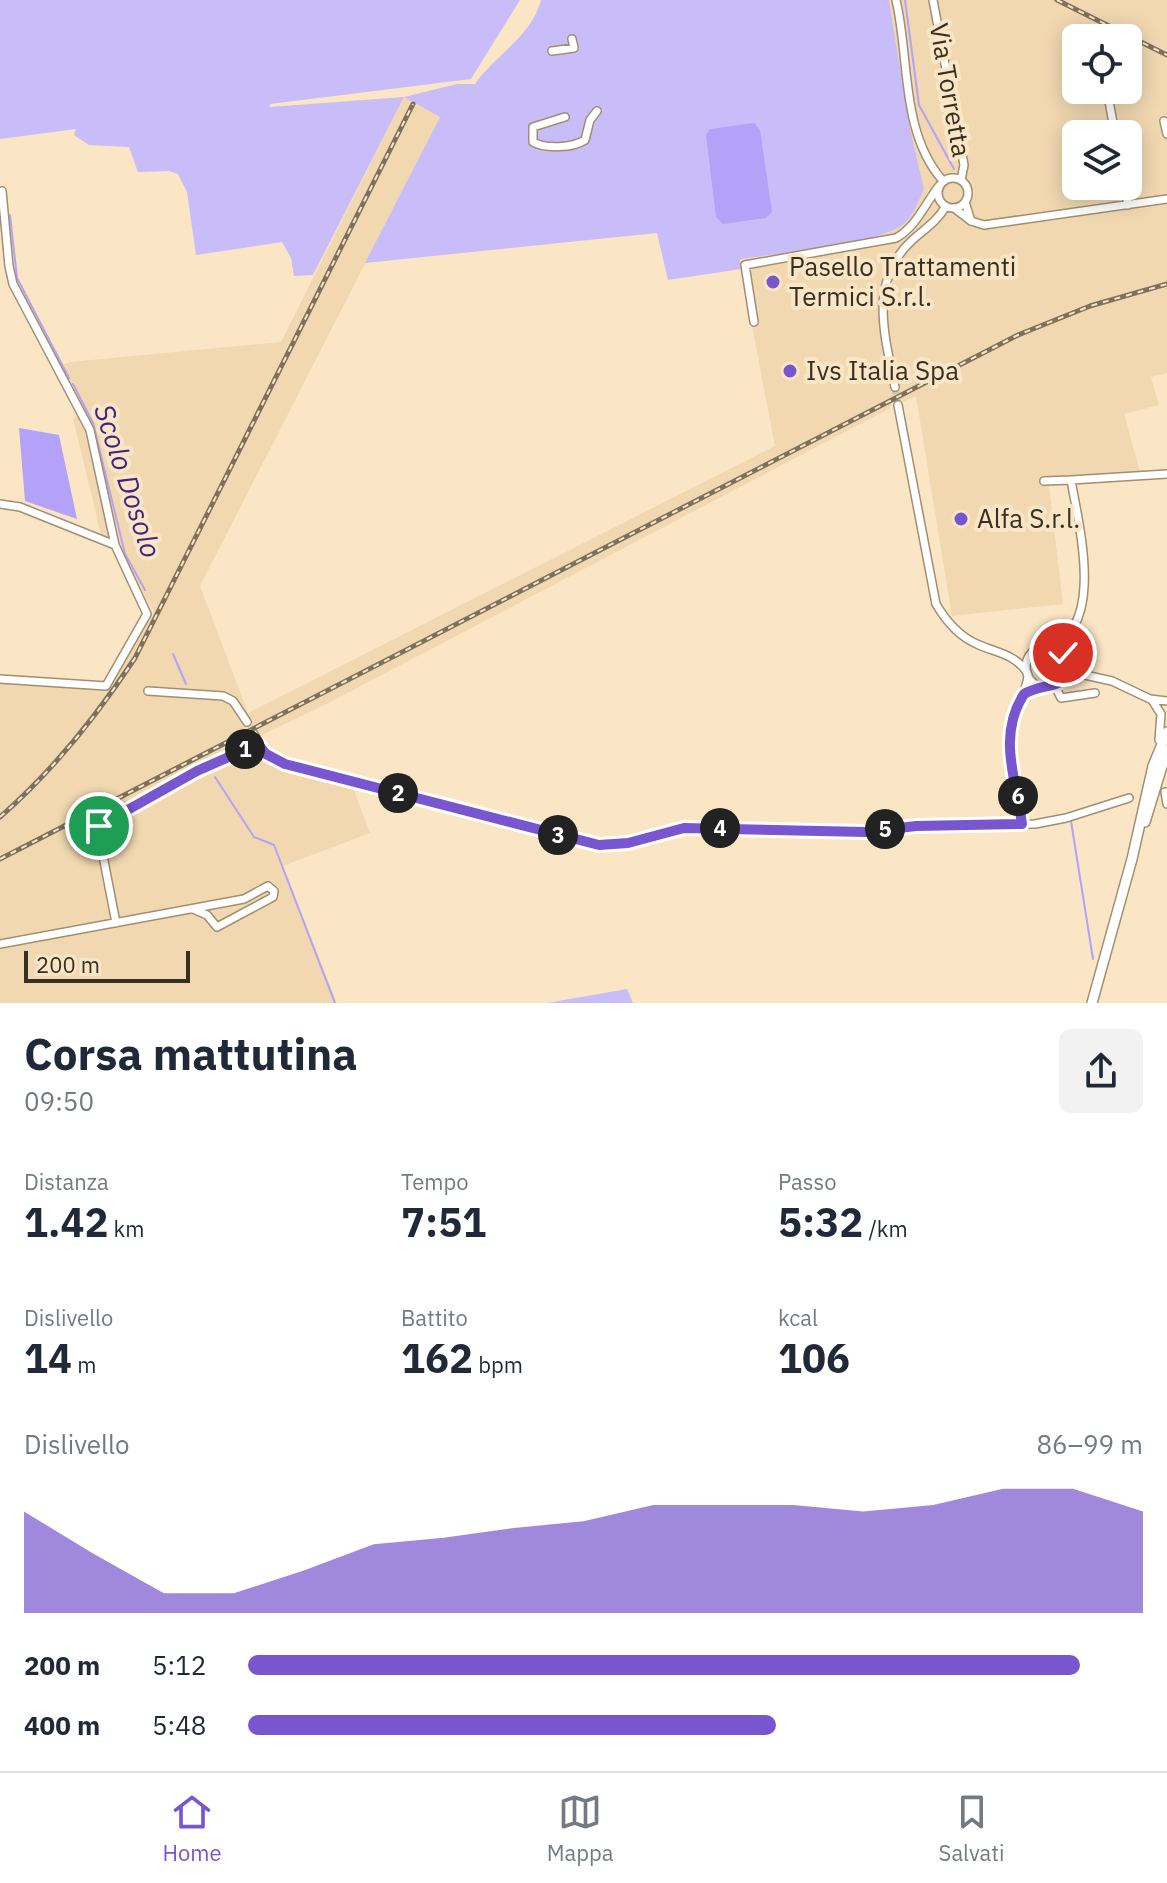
<!DOCTYPE html>
<html lang="it">
<head>
<meta charset="utf-8">
<style>
	body { margin:0; font-family:"IBM Plex Sans",sans-serif; background:#f2f2f3; color:#1f2937; height:100vh; display:flex; flex-direction:column; font-size:30px; white-space:nowrap }
	* { box-sizing:border-box; margin:0 }
	p { font-size:26px; color:#747a83 }
	.icon { flex:none; width:44px; height:44px; fill:none; stroke:currentColor; stroke-width:2; stroke-linecap:round; stroke-linejoin:round }
	.map { position:relative; height:1003px; overflow:hidden }
	.details { display:flex; flex-direction:column; background:#fff; flex:1 }
	.details>* { flex:none }
	.tools { position:absolute; left:1062px; top:24px; display:grid; gap:16px }
	.tools a { display:grid; place-items:center; width:80px; height:80px; border-radius:12px; background:#fff; box-shadow:0 4px 20px #0003; font-size:40px }
	.scale { position:absolute; left:24px; bottom:20px; width:166px; box-sizing:border-box; padding-left:8px; border:4px solid #372f22; border-top:0; font-size:22px; line-height:28px; white-space:nowrap; color:#372f22; -webkit-text-stroke:6px #fae5c5; paint-order:stroke }
	.pin { position:absolute; display:grid; place-items:center; width:68px; height:68px; color:#fff; margin:-34px; border:4px solid #fff; border-radius:50%; box-shadow:0 2px 8px #0007 }
	.km { position:absolute; width:40px; height:40px; margin:-20px; border-radius:50%; background:#222; color:#fff; font-size:22px; line-height:40px; text-align:center }
	.round { display:grid; place-items:center; flex:none; width:84px; height:84px; border-radius:12px; background:#f2f2f3 }
	.head { display:flex; align-items:center; justify-content:space-between; height:136px; padding:0 24px }
	h1 { font-size:44px; font-weight:700; line-height:60px }
	.stats { display:grid; grid-template-columns:repeat(3,1fr); gap:12px; height:136px; padding:8px 24px }
	.stats div { display:grid; align-content:center }
	.stats b { font-size:40px; font-weight:700 }
	.stats small { font-size:22px; font-weight:400 }
	.stats p { font-size:22px }
	.chart { height:224px; padding:16px 24px }
	.chart p { display:flex; justify-content:space-between }
	.chart svg { width:100%; height:144px; margin-top:8px; fill:#7856cf; opacity:.7 }
	ul { padding:0 24px; list-style:none; font-size:26px }
	li { display:grid; grid-template-columns:128px 96px 1fr; align-items:center; height:60px }
	li i { height:20px; border-radius:10px; background:#7856cf }
	.menu { display:flex; justify-content:space-around; align-items:center; height:112px; border-top:2px solid #e0e1e3; background:#fff; font-size:22px; color:#747a83 }
	.menu a { display:grid; justify-items:center; gap:4px }
	.menu .on { color:#7856cf }
	.map>svg:first-child { display:block }
	.built { fill:#f1d8b1; fill-rule:evenodd }
	.green { fill:#c8bdf8 }
	.water { fill:#b3a2f7 }
	.lines { fill:none; stroke-linecap:round; stroke-linejoin:round }
	.stream { stroke:#b3a2f7; stroke-width:2 }
	.minor-tunnel { stroke:#d3c1a4; stroke-width:7; stroke-dasharray:7 3.5; stroke-linecap:butt }
	.minor-casing { stroke:#a28e71; stroke-width:10 }
	.major-casing { stroke:#a28e71; stroke-width:12 }
	.minor { stroke:#fff; stroke-width:7 }
	.major { stroke:#fff; stroke-width:9 }
	.rail-casing { stroke:#7d705c; stroke-width:5 }
	.rail { stroke:#fae5c5; stroke-width:2; stroke-dasharray:6; stroke-linecap:butt }
	.route-casing { stroke:#fff; stroke-width:16 }
	.route { stroke:#7856cf; stroke-width:10 }
	.poi-dot { fill:#7856cf; stroke:#fae5c5; stroke-width:3 }
	.labels { text-anchor:middle; stroke-width:8; stroke-linejoin:round; paint-order:stroke }
	.street-label { font-size:26px; fill:#372f22; stroke:#fae5c5 }
	.poi-label { font-size:26px; fill:#372f22; stroke:#fae5c5; text-anchor:start }
	.water-label { font-size:28px; font-style:italic; fill:#432282; stroke:#fae5c5 }
</style>
</head>
<body>
<div class="map">
<svg width="1167" height="1003" viewBox="0 0 1167 1003">
	<rect width="100%" height="100%" fill="#fae5c5"/>
	<!-- built -->
	<path class="built" d="M889,0H1167V373L1151,377L1159,405L1124,414L1140,472L1048,477L1063,604L952,616L916,396L903,402L901,398L892,403L889,409L330,702L258,737L256,732L250,735L265,758L351,782L370,833L283,866L337,1003H0V675L112,682L154,612L122,555L102,539L73,418L83,410L59,366L70,362L281,342L404,97L440,117L200,586L248,713L775,446L739,259L863,240L907,221L924,189L909,124ZM1076,38H1128V90H1076ZM1076,134H1128V186H1076Z"/>
	<!-- green -->
	<path class="green" d="M0,0H520L471,79L270,104V107L404,97L457,84H475C495,55 532,36 541,0H889L909,124L924,189C919,200 914,214 906,222C885,244 773,254 740,259L741,269L668,280L657,233L365,263L440,117L404,97L313,275L294,276L291,258L282,242L196,255L187,192L178,174L169,171L138,172L129,147L89,145L74,135L76,129L0,139Z
		M627,989L633,1003H547Z"/>
	<!-- water -->
	<path class="water" d="M754,123L760,130L772,212L766,218L723,224L716,217L706,135L710,129Z
		M19,428L59,435L77,519L25,501Z"/>
	<g class="lines">
		<!-- stream -->
		<path class="stream" d="M905,0L919,105L954,169
			M10,215L17,278L69,378
			M73,384L93,423L125,554L145,590
			M173,654L186,684
			M215,777L254,837L274,845L335,1003
			M1071,821L1093,959"/>
		<!-- minor-tunnel -->
		<path class="minor-tunnel" d="M895,387L898,405"/>
		<defs>
			<path id="minor" d="M896,0C910,59 900,132 943,181
				M933,0L964,165L961,180
				M552,51L574,48L572,39
				M1107,90L1115,134
				M565,117L533,127V142C545,149 573,148 585,140L590,120L597,111
				M1164,121L1167,134
				M938 193a15 15 0 1 1 30 0a15 15 0 1 1-30 0Z
				M1124,186L1128,205
				M954,208L971,221L965,202
				M971,221L984,225L1167,199
				M754,322L745,265L896,238C916,227 925,204 939,186
				M895,387C886,341 870,290 903,250C917,232 933,228 946,206
				M898,405L936,604C946,621 958,636 977,644C996,653 1013,653 1027,672
				M1044,481L1071,480
				M0,504L20,507L115,545
				M1048,646C1107,630 1078,522 1071,480L1167,474
				M1026 667a21 21 0 1 1 42 0a21 21 0 1 1-42 0Z
				M1067,661L1085,675L1112,681L1150,699L1167,701
				M0,679L106,686L147,614L115,545L90,430L13,284L9,266L2,191
				M1055,686L1061,698L1095,693
				M148,691L223,696L233,701L247,722
				M1152,700L1161,714L1159,740
				M253,733L266,754L285,764L599,845L628,843L684,828L865,832L916,826L1035,824L1066,818L1129,798
				M1165,792L1167,804
				M1022,824C1018,794 1004,759 1009,729C1012,709 1027,695 1028,675
				M116,923L99,835L101,824L197,771L258,744
				M0,944L244,899L268,886L274,891L273,897L217,927L207,915L193,909"/>
			<path id="major" d="M1145,822L1167,750
				M1092,1003L1132,859L1153,766L1167,732"/>
		</defs>
		<!-- minor casing -->
		<use href="#minor" class="minor-casing"/>
		<!-- major casing -->
		<use href="#major" class="major-casing"/>
		<!-- minor -->
		<use href="#minor" class="minor"/>
		<!-- major -->
		<use href="#major" class="major"/>
		<defs>
			<path id="rail" d="M1057,0L1167,55
				M0,817C53,771 96,717 135,658L413,104
				M0,859L1018,335L1090,306L1167,284"/>
		</defs>
		<!-- rail casing -->
		<use href="#rail" class="rail-casing"/>
		<!-- rail -->
		<use href="#rail" class="rail"/>
	</g>
	<g class="lines">
		<defs>
			<path id="route" d="M99,826L197,771L258,744L266,754L285,764L599,845L628,843L684,828L865,832L916,826L1022,824C1016,779 997,736 1024,694C1045,681 1079,692 1063,653"/>
		</defs>
		<!-- route casing -->
		<use href="#route" class="route-casing"/>
		<!-- route -->
		<use href="#route" class="route"/>
	</g>
	<!-- markers -->
	<g class="poi-dot">
		<circle cx="773" cy="282" r="8"/>
		<circle cx="790" cy="371" r="8"/>
		<circle cx="961" cy="519" r="8"/>
	</g>
	<g class="labels">
		<!-- street labels -->
		<g class="street-label">
			<text transform="translate(950 90) rotate(80)" y="9">Via Torretta</text>
		</g>
		<!-- poi labels -->
		<g class="poi-label">
			<text x="789" y="276">Pasello Trattamenti<tspan x="789" dy="30">Termici S.r.l.</tspan></text>
			<text x="806" y="380">Ivs Italia Spa</text>
			<text x="977" y="528">Alfa S.r.l.</text>
		</g>
		<!-- water labels -->
		<g class="water-label">
			<text transform="translate(128 481) rotate(72)" y="10">Scolo Dosolo</text>
		</g>
	</g>
</svg>
<div class="tools">
<a><svg class="icon" aria-label="locate" viewBox="0 0 24 24"><circle cx="12" cy="12" r="6"/><path d="M12 2v4M12 18v4M2 12h4M18 12h4"/></svg></a>
<a><svg class="icon" aria-label="layers" viewBox="0 0 24 24"><path d="M12 4l9 5-9 5-9-5zM3 14l9 5 9-5"/></svg></a>
</div>
<div class="scale">200 m</div>
<div class="pin" style="left:99px;top:826px;background:#1e9e55"><svg class="icon" aria-label="arrive" viewBox="0 0 24 24"><path d="M6 21V4h12l-3 4 3 4H6"/></svg></div>
<div class="pin" style="left:1063px;top:653px;background:#d93025"><svg class="icon" aria-label="check" viewBox="0 0 24 24"><path d="M5 12l5 5 9-10"/></svg></div>
<b class="km" style="left:245px;top:749px">1</b>
<b class="km" style="left:398px;top:793px">2</b>
<b class="km" style="left:558px;top:835px">3</b>
<b class="km" style="left:720px;top:828px">4</b>
<b class="km" style="left:885px;top:829px">5</b>
<b class="km" style="left:1018px;top:796px">6</b>
</div>
<section class="details">
<div class="head"><div><h1>Corsa mattutina</h1><p>09:50</p></div><a class="round"><svg class="icon" aria-label="share" viewBox="0 0 24 24"><path d="M12 15V3M7 8l5-5 5 5M5 13v7h14v-7"/></svg></a></div>
<div class="stats">
<div><p>Distanza</p><b>1.42<small> km</small></b></div>
<div><p>Tempo</p><b>7:51</b></div>
<div><p>Passo</p><b>5:32<small> /km</small></b></div>
</div>
<div class="stats">
<div><p>Dislivello</p><b>14<small> m</small></b></div>
<div><p>Battito</p><b>162<small> bpm</small></b></div>
<div><p>kcal</p><b>106</b></div>
</div>
<div class="chart"><p><span>Dislivello</span>86–99 m</p>
<svg viewBox="0 0 160 44" preserveAspectRatio="none"><path d="M0 44V13L10 26L20 38L30 38L40 31L50 23L60 21L70 18L80 16L90 11L100 11L110 11L120 13L130 11L140 6L150 6L160 13V44z"/></svg>
</div>
<ul>
<li><b>200 m</b>5:12<i style="width:93%"></i></li>
<li><b>400 m</b>5:48<i style="width:59%"></i></li>
</ul>
</section>
<nav class="menu">
<a class="on"><svg class="icon" aria-label="home" viewBox="0 0 24 24"><path d="M3 11l9-7 9 7M6 9v11h12V9"/></svg>Home</a>
<a><svg class="icon" aria-label="map" viewBox="0 0 24 24"><path d="M3 6l6-2 6 2 6-2v14l-6 2-6-2-6 2zM9 4v14M15 6v14"/></svg>Mappa</a>
<a><svg class="icon" aria-label="saved" viewBox="0 0 24 24"><path d="M7 4h10v16l-5-4-5 4z"/></svg>Salvati</a>
</nav>
</body>
</html>
